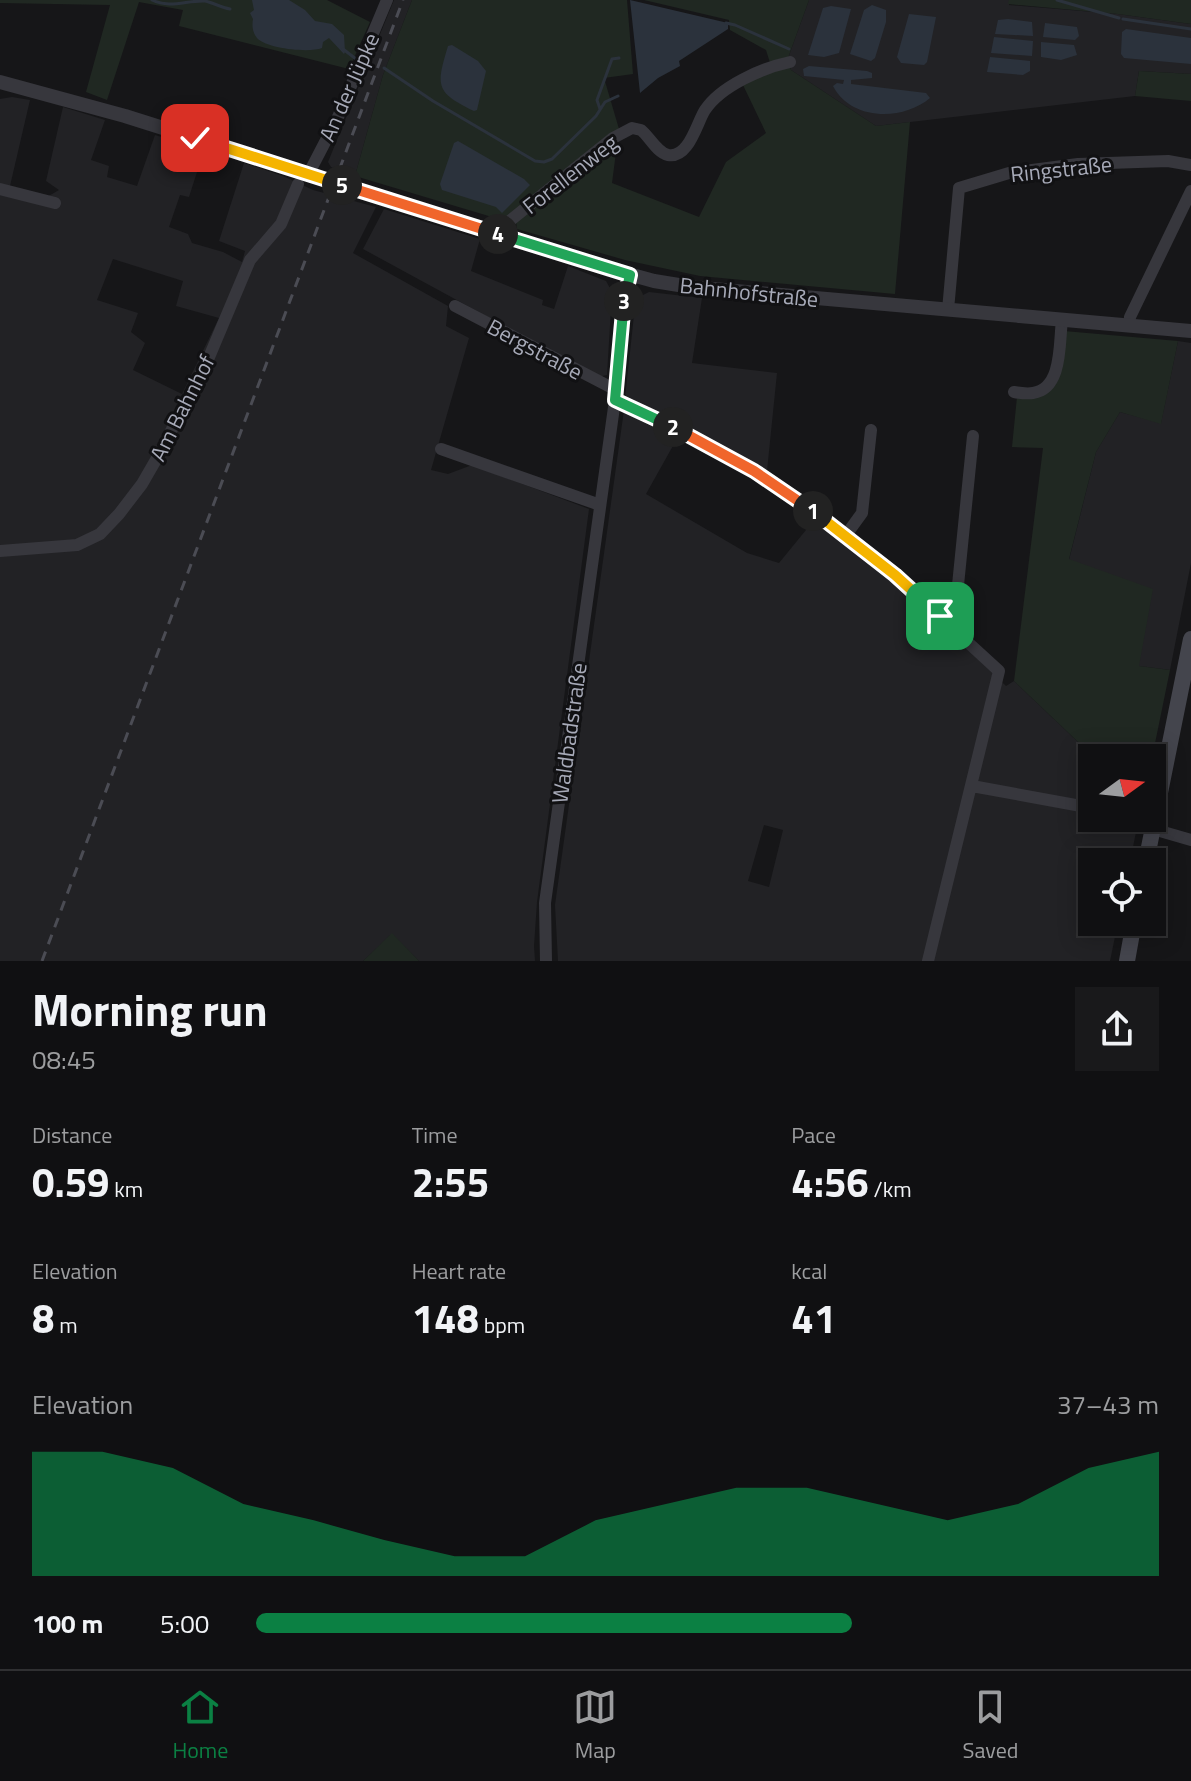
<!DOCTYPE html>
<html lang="en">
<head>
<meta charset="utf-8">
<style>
	body { margin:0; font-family:"Titillium Web",sans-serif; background:#19191b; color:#f1f3f6; height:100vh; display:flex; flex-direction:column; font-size:30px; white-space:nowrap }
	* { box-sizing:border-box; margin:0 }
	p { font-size:26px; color:#9c9d9f }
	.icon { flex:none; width:44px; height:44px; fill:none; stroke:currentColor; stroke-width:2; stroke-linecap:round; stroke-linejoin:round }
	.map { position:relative; height:961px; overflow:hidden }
	.details { display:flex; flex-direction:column; background:#101012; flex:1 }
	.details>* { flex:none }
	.needle { width:52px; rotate:75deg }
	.tools { position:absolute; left:1078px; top:744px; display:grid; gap:16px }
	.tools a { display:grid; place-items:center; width:88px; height:88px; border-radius:0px; background:#101012; box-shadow:0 4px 20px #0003,0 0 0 2px #303032; font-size:40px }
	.pin { position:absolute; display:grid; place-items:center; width:68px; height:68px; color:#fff; margin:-34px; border-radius:16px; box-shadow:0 4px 12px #0006 }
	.km { position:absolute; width:40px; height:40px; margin:-20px; border-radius:50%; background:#222; color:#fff; font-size:22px; line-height:40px; text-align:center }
	.round { display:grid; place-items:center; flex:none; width:84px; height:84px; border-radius:0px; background:#19191b }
	.headline { display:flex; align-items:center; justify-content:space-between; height:136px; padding:0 32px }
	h1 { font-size:44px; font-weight:700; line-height:60px }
	.figures { display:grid; grid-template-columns:repeat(3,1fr); gap:12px; height:136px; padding:8px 32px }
	.figures div { display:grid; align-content:center }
	.figures b { font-size:40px; font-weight:700 }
	.figures small { font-size:22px; font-weight:400 }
	.figures p { font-size:22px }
	.chart { height:224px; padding:16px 32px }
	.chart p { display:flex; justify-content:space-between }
	.chart svg { width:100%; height:144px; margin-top:8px; fill:#0b8043; opacity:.7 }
	ul { padding:0 32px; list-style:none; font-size:26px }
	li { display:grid; grid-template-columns:128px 96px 1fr; align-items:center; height:60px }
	li i { height:20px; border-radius:10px; background:#0b8043 }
	.menu { display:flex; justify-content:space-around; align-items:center; height:112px; border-top:2px solid #303032; background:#101012; font-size:22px; color:#9c9d9f }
	.menu a { display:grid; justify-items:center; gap:4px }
	.menu .on { color:#0b8043 }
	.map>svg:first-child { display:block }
	.built { fill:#222225; fill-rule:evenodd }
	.green { fill:#202822 }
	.water { fill:#2b323c }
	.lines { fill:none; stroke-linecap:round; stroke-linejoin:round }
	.stream { stroke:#2b323c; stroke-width:3 }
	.minor { stroke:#37373d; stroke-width:12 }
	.tertiary { stroke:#37373d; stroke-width:14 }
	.secondary { stroke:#44454d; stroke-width:16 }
	.rail { stroke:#4b4c54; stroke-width:3; stroke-dasharray:10 8; stroke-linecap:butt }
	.split-1-casing { stroke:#fff; stroke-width:16 }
	.split-2-casing { stroke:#fff; stroke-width:16 }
	.split-3-casing { stroke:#fff; stroke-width:16 }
	.split-4-casing { stroke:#fff; stroke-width:16 }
	.split-5-casing { stroke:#fff; stroke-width:16 }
	.split-6-casing { stroke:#fff; stroke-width:16 }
	.split-1 { stroke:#f5b400; stroke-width:10 }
	.split-2 { stroke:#f0652b; stroke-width:10 }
	.split-3 { stroke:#22a559; stroke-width:10 }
	.split-4 { stroke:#22a559; stroke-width:10 }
	.split-5 { stroke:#f0652b; stroke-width:10 }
	.split-6 { stroke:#f5b400; stroke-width:10 }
	.labels { text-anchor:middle; stroke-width:6; stroke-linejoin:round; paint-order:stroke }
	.street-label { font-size:22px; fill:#a7aab8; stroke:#111113 }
</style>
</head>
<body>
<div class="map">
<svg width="1191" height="961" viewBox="0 0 1191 961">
	<rect width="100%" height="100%" fill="#161618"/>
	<!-- built -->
	<path class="built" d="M394,0H412L383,75L355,176L331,167L328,162Z
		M809,0H1009V5L1118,14L1191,24V74L1139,71L1135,96L876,126L791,70L788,58Z
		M12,97L30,100L10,186L47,197L59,190L46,181L63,107L105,120L91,160L109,166L107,177L137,186L155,135L204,150L189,197L180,195L169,227L188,234L192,243L223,252L242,262L245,251L219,241L244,163L283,176L313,190L376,207L353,253L448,306L446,326L469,338L431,470L448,474L472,465L589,509L537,902L534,946L535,961H419L392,934L363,961H0V99ZM113,259L183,281L176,306L219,318L182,394L133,370L145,343L131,332L138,313L97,300Z
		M384,209L480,239L471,271L543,300L542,305L554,309L568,266L606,281L612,292L607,375L598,377L363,249Z
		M649,292L702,298L692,363L777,373L767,471L625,398L634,315L641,296Z
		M1178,341L1191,343V563L1170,670L1139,666L1069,560L1096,452L1120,412L1161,423Z
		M624,410L679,435L646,494L747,553L779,563L815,519L861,555L947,629L1006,686L1014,681L1095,758H1092V818H1112V823L1137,827L1130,862H1092V922H1118L1110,961H558L555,905ZM764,825L783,830L769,887L748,881Z"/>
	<!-- green -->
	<path class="green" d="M0,0H327L370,22L349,69L179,26L183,10L139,2L107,100L86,92L110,5L0,3Z
		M412,0H627L633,74L604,78L619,129L612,183L699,217L726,162L766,133L743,85L772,69L766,50L730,30L729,20L644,0H809L788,58L791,70L876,126L910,122L895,294L700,276L625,260L517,229L516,221L502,220L355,176L383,75Z
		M1009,0H1191V24L1118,14L1008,4Z
		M1139,71L1191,74V101L1135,96Z
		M1064,331L1178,341L1161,424L1120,412L1096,452L1069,559L1153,589L1139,666L1170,670L1152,758H1095L1014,681L1043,448L1012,447L1017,397C1067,397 1061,372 1064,331Z
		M392,933L419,961H363Z"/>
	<!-- water -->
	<path class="water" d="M252,0H289L305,10L315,21L332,24L344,35L345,52L344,54L329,38L323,42L322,48C310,53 267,49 257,38C252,32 252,25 253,19L250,13L254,10Z
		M630,0L728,23V29L679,61L680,66L658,78L640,93Z
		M872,5L886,10V22L875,58L871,61L850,54L864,10Z
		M831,6L851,9L839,53L824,57L808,55L823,8Z
		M909,14L936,17L927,62L924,65L901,63L897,57Z
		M1008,19L1032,22L1033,36L995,34L998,20Z
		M1045,23L1077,27L1079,36L1075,40L1043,37Z
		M1126,29L1191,38V64L1124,58L1121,54L1122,32Z
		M994,37L1033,41L1032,56L991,53Z
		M1041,42L1074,45L1077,55L1061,60L1041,57Z
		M452,45L478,61L486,71L477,110L474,111C435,92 436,86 448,46Z
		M990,57L1030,61V71L1023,75L987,72Z
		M809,66L867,71L872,73V78L851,80V84L926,93L930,98C903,121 851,121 833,86L837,83L843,84L844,80L804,76L803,69Z
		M458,141L524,179L530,185L502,213L496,207L442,190L440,184L454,143Z"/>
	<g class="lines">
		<!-- stream -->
		<path class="stream" d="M152,0C170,9 187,0 205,1C214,3 220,7 230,9
			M1057,0L1119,18
			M1123,19L1191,29
			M726,23L735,25L789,49
			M343,49L356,59
			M384,68L433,101L535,161L544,162L552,159L596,116L605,102L618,96
			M600,109L597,100L612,59L619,58"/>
		<!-- minor -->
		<path class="minor" d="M309,173L338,117L387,0
			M0,189L55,203
			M501,235L507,223L613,138L632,128L641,130C649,136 657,153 668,155C689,159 697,122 705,110C721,86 762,68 790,62
			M455,306L616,390
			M948,310L959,188L1009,173L1078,164L1168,161L1191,165
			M1129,326L1130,317L1191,191
			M1014,392C1020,393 1027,394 1033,393C1063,389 1059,342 1062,320
			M615,400C647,412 678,430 708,446C821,508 905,584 999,671L928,961
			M441,449L600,505
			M846,535L862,513L871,430
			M0,551L77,545L100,534L119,514L142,484L157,458L207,362L250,260L281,224L298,184
			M940,616L957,595L973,436
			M972,786L1092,808
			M1153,829L1191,840
			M546,961L545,903L615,400L623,302L630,275"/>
		<!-- tertiary -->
		<path class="tertiary" d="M0,82L125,116L603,267L654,281L691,287L1191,331"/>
		<!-- secondary -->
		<path class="secondary" d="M1146,862L1191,639
			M1127,961L1134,922"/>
		<!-- rail -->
		<path class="rail" d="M42,961L403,0"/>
	</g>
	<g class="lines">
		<defs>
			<path id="split-1" d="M813,511L895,575L940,616"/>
			<path id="split-2" d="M673,427L754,471L813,511"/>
			<path id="split-3" d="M624,301L615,400L673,427"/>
			<path id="split-4" d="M498,234L630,275L624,301"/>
			<path id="split-5" d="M342,185L498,234"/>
			<path id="split-6" d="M195,138L342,185"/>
		</defs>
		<!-- split-1 casing -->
		<use href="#split-1" class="split-1-casing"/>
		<!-- split-2 casing -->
		<use href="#split-2" class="split-2-casing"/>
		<!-- split-3 casing -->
		<use href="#split-3" class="split-3-casing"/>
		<!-- split-4 casing -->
		<use href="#split-4" class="split-4-casing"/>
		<!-- split-5 casing -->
		<use href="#split-5" class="split-5-casing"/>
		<!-- split-6 casing -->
		<use href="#split-6" class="split-6-casing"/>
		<!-- split-1 -->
		<use href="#split-1" class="split-1"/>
		<!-- split-2 -->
		<use href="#split-2" class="split-2"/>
		<!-- split-3 -->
		<use href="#split-3" class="split-3"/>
		<!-- split-4 -->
		<use href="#split-4" class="split-4"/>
		<!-- split-5 -->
		<use href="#split-5" class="split-5"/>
		<!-- split-6 -->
		<use href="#split-6" class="split-6"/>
	</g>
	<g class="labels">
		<!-- street labels -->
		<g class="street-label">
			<text transform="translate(349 87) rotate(-66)" y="8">An der Jüpke</text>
			<text transform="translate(1061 169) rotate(-6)" y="8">Ringstraße</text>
			<text transform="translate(570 174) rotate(-38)" y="8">Forellenweg</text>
			<text transform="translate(749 292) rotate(6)" y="8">Bahnhofstraße</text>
			<text transform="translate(535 349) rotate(28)" y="8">Bergstraße</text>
			<text transform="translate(182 408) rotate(-63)" y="8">Am Bahnhof</text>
			<text transform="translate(569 733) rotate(-82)" y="8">Waldbadstraße</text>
		</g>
	</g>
</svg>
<div class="tools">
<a><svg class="needle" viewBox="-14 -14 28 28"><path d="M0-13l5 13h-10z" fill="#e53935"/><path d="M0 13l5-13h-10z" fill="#9c9d9f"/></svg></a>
<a><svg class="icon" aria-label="locate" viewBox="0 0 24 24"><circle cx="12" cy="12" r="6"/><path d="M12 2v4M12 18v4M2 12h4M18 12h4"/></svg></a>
</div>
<div class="pin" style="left:940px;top:616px;background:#1e9e55"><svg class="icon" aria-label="arrive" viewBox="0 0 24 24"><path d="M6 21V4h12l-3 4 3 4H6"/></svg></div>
<div class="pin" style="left:195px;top:138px;background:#d93025"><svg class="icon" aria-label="check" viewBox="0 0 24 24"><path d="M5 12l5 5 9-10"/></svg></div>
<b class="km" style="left:813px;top:511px">1</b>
<b class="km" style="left:673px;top:427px">2</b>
<b class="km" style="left:624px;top:301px">3</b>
<b class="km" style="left:498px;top:234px">4</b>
<b class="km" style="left:342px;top:185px">5</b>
</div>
<section class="details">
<div class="headline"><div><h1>Morning run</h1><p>08:45</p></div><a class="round"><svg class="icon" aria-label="share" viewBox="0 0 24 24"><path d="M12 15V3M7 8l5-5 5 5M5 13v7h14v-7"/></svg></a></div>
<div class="figures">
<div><p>Distance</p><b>0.59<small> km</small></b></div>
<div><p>Time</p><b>2:55</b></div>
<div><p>Pace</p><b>4:56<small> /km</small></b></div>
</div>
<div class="figures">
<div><p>Elevation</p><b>8<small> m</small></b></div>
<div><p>Heart rate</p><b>148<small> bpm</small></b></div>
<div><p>kcal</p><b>41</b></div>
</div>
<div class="chart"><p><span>Elevation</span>37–43 m</p>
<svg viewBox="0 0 160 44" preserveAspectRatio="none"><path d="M0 44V6L10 6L20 11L30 22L40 27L50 33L60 38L70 38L80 27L90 22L100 17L110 17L120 22L130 27L140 22L150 11L160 6V44z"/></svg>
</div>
<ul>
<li><b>100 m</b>5:00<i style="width:66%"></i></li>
</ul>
</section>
<nav class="menu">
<a class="on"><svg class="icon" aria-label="home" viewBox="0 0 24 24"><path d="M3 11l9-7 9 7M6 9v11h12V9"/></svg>Home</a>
<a><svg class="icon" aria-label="map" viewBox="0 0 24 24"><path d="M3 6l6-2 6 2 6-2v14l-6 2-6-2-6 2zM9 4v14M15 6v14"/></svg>Map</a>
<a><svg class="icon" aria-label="saved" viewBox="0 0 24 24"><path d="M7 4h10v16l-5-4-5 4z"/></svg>Saved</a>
</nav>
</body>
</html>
